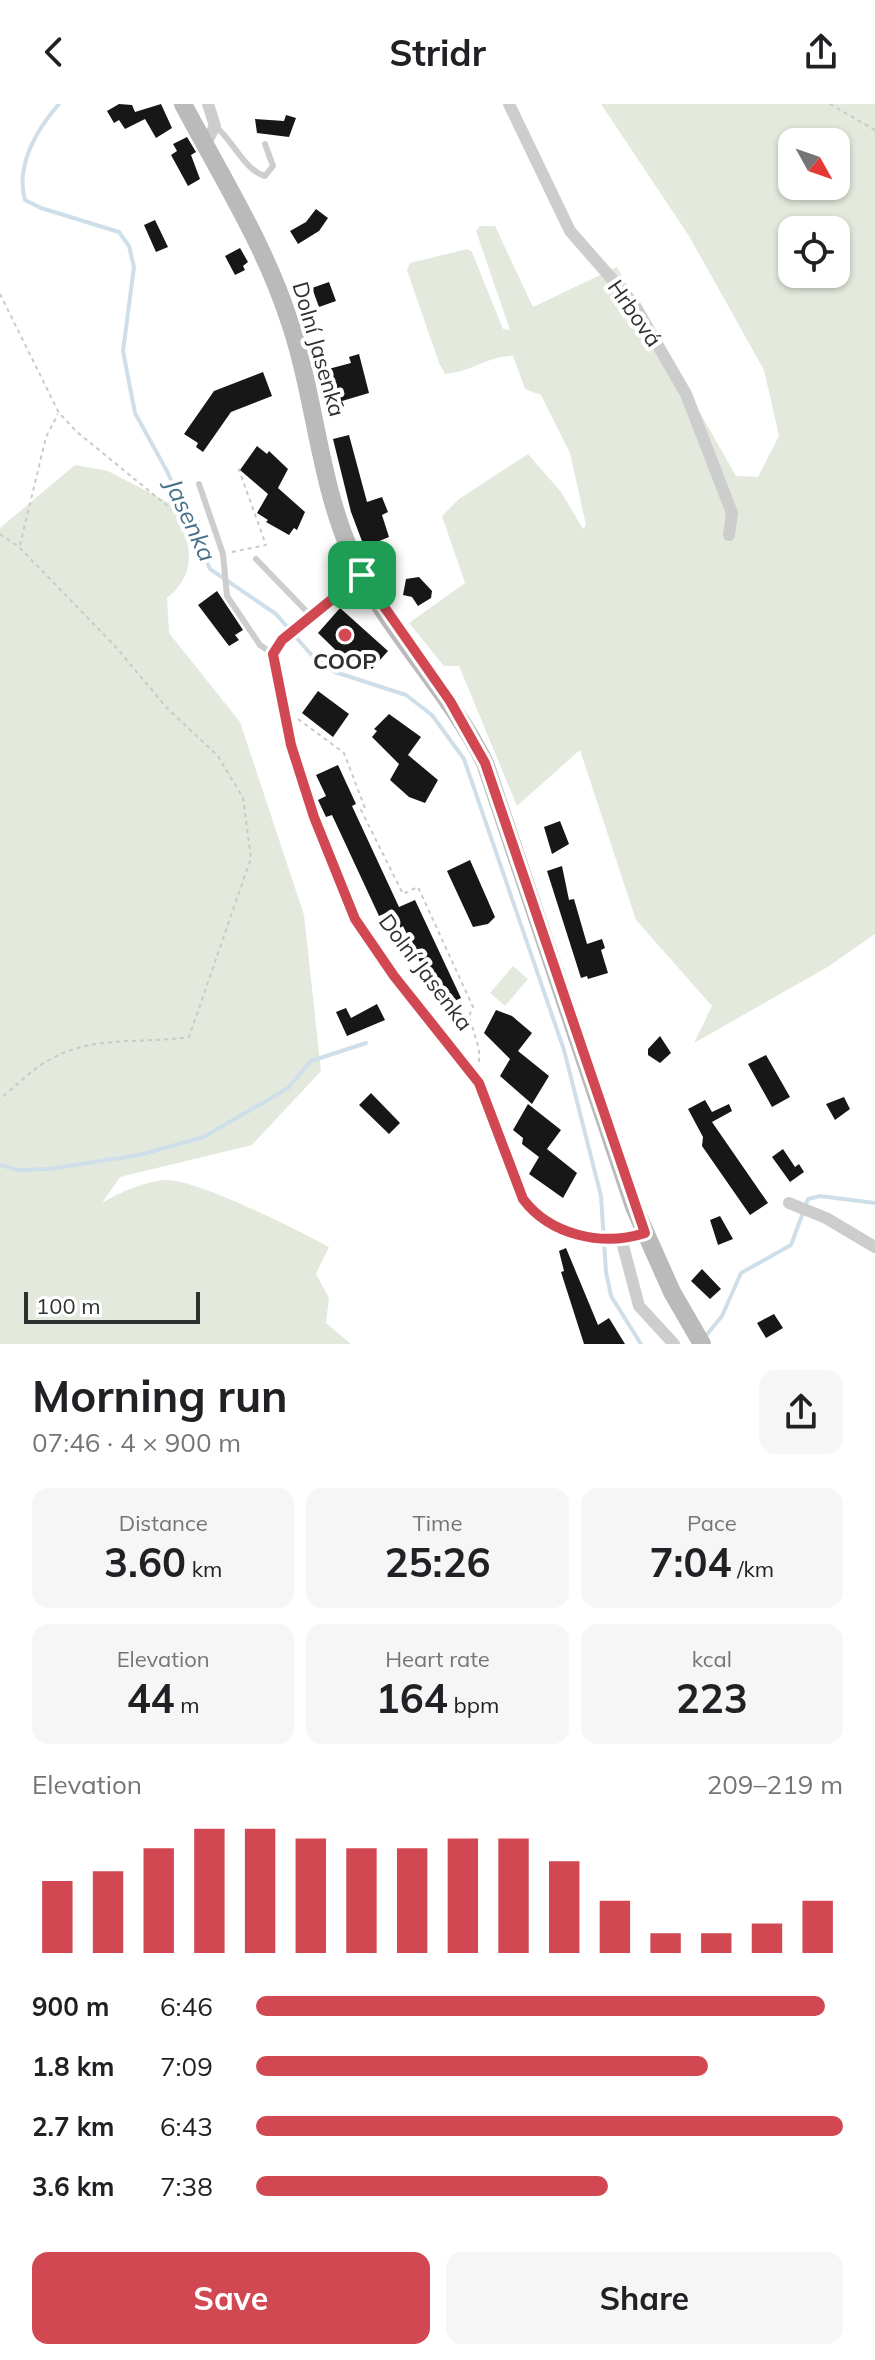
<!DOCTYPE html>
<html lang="en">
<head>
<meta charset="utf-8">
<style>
	body { margin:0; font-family:Mulish,sans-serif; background:#f6f6f6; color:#202124; height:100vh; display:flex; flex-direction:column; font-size:30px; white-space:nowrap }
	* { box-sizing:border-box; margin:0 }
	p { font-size:26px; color:#757577 }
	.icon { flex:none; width:44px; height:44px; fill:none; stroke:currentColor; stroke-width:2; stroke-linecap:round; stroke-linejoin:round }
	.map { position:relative; height:1240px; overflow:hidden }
	.sheet { display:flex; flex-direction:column; background:#fff; flex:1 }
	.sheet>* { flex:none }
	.needle { width:52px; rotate:130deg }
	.tools { position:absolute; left:778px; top:24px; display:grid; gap:16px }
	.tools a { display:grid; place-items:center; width:72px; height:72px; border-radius:16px; background:#fff; box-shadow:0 2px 6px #0004; font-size:40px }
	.scale { position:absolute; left:24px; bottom:20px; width:176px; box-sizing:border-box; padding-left:8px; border:4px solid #303030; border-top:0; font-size:22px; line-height:28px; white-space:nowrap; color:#303030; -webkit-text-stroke:6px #fff; paint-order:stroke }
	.pin { position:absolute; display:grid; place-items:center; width:68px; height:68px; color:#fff; margin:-34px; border-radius:16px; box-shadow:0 4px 12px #0006 }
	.round { display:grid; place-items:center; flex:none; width:84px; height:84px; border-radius:16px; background:#f6f6f6 }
	.head { display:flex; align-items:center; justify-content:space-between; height:136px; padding:0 32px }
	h1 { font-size:44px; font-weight:700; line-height:60px }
	.metrics { display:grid; grid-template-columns:repeat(3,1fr); gap:12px; height:136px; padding:8px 32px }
	.metrics div { display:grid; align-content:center; border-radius:16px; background:#f6f6f6; text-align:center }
	.metrics b { font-size:40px; font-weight:700 }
	.metrics small { font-size:22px; font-weight:400 }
	.metrics p { font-size:22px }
	.chart { height:224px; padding:16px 32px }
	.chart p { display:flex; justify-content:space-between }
	.chart svg { width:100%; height:144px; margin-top:8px; stroke:#d24852; stroke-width:6 }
	.cta { display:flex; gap:16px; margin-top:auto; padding:16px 32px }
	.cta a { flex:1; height:92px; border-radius:16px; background:#d24852; color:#fff; font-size:32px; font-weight:700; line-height:92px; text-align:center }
	.cta a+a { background:#f6f6f6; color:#202124 }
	ul { padding:0 32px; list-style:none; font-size:26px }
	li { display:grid; grid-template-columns:128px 96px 1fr; align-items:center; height:60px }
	li i { height:20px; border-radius:10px; background:#d24852 }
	header { display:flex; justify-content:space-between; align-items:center; height:104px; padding:0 32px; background:#fff; font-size:36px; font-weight:700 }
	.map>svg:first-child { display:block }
	.green { fill:#e3e9dd; fill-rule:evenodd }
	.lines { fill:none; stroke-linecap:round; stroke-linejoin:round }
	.stream { stroke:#cfdfe9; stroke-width:4 }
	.building { fill:#171717 }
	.path { stroke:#cacaca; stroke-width:2; stroke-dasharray:4 4; stroke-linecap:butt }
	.lane { stroke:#cdcdcd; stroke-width:6 }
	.street { stroke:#cdcdcd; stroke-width:12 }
	.secondary { stroke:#bababa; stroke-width:18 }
	.route-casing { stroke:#fff; stroke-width:16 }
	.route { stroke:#d24852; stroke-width:10 }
	.poi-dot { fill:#d24852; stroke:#fff; stroke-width:3 }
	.labels { text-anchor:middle; stroke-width:8; stroke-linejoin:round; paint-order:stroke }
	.street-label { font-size:22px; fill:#303030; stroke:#fff }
	.poi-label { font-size:22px; font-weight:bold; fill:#303030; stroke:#fff }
	.water-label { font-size:24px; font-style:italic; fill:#47708a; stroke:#fff }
</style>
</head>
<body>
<header><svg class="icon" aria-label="back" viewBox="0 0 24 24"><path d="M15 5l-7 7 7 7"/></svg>Stridr<svg class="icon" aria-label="share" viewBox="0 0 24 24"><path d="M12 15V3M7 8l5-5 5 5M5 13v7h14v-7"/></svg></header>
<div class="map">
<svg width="875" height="1240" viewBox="0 0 875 1240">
	<rect width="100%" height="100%" fill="#fff"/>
	<!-- green -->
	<path class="green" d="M601,0H875V830L826,864L694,939L712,902L636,816L580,646L517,702L459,562H444L409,519L465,479L442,412L459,395L528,350L561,388L583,425L586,421L570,349L541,291L525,285L513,252C488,252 469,269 445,270L439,259L407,166L410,159L467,145L472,148L503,225L510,226L476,127L480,122H495L533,203L617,163L736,372L758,373L779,332L764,266L689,132ZM792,38H836V82H792ZM792,126H836V170H792Z
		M75,361L108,367L177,403C188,439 201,466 167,494L169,529L240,618L304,811L321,967L252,1041L120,1073L102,1099C118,1089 146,1077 166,1076C199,1076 298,1126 329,1143L316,1170L329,1194L326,1219L351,1240H0V424Z
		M513,862L528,875L505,902L490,889Z"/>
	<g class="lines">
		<!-- stream -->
		<path class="stream" d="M59,0C37,25 15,62 25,96L41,104L119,128L129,142L134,163L123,247L135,309L168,369L210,465L276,510L315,555L335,568L406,591L432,611L464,655L564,946L601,1092L606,1168L611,1192L641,1240
			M0,1061L19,1066L49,1065L139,1051L204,1033L288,984L311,957L366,939
			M704,1234L722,1212L741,1169L791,1141L808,1095L820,1092L875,1099"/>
	</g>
	<!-- building -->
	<path class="building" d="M119,0L132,1L135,8L161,0L172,24L156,34L145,15L125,25L119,16L114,19L107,7Z
		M286,11L296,14L289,33L257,29L255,15L284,17Z
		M187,33L196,48L191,51L200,75L188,82L171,51L177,47L173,40Z
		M316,105L328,114L319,127L298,140L290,127L306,118Z
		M155,116L168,143L156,148L144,121Z
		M240,144L248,158L243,162L245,166L235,171L225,152Z
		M329,178L336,197L319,203L312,184Z
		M359,250L369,289L342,297L344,302L338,306H326L317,268L351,259L349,253Z
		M263,268L272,292L231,308L203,348L196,343L198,339L184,330L214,287Z
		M349,331L367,398L382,393L388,408L382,411L389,433L377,438L384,456L371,461L351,408L333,335Z
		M257,342L267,350L269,347L288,365L278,384L305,408L297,426L294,424L289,431L266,418L268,416L257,409L268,390L240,366Z
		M419,473L432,487L431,494L418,502L412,493L403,491L406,475Z
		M217,487L243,526L235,531L239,536L229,542L198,501Z
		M340,504L388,547L372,565L362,557L355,555L350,560L318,529Z
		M318,587L349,610L333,633L302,609Z
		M389,610L421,633L408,651L438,676L425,699L409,693L390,676L399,660L372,633L377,627L374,625Z
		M338,661L356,700L352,702L399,803L415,796L461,894L441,903L403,822L400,824L393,806L379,812L332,711L326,713L318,696L326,692L316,671Z
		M560,717L569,740L552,750L544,723Z
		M470,756L495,813L488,820L473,823L447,767Z
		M562,762L569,796L574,795L587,840L602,835L605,844L601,846L608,869L588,875L587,872L581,874L547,767Z
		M377,900L385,916L347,932L336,908L346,904L351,914Z
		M496,906L512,912L532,929L518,947L549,972L532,1000L500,972L510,955L484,929Z
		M660,932L671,949L660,959L648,951V945Z
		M766,951L790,993L772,1003L748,960Z
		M371,989L400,1019L389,1030L359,1001Z
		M844,993L850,1005L835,1016L826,1000Z
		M705,996L712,1008L729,1000L732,1007L712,1018L768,1099L750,1111L702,1042L703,1033L688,1005Z
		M528,1000L561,1026L547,1045L577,1069L563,1094L529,1070L539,1053L522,1040L523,1034L513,1026Z
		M783,1045L795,1063L799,1060L804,1068L790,1078L772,1053Z
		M720,1112L733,1135L718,1141L710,1116Z
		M566,1144L598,1221L609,1214L625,1240H584L561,1168L564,1167L559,1147Z
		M702,1165L721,1185L710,1195L691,1177Z
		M774,1210L783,1224L766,1234L757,1219Z"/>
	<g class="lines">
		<!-- path -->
		<path class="path" d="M830,0L875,26
			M0,190L59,309L77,328L181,413L200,417
			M0,430L19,443L115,542L167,604L218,652L243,694L251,754L189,933C142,940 91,931 49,956C31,966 16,982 0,995
			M20,441L46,333L58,310
			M232,448L266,441L238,363
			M298,615L344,649L365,704L361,706L403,790L418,783L473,903L469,912L479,945V958"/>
		<!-- lane -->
		<path class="lane" d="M215,22C233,36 244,66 265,72L273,62L265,40
			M199,380L223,450L227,492L260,541L273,550
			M256,455L311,512"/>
		<!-- street -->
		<path class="street" d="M509,0L570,127L634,200L686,290L732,409L729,431
			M205,41L215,22L208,0
			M362,471L282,536L273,550L291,641L314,713L355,815L394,872L479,979L523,1095C551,1131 602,1143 645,1129
			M789,1099L826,1114L875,1143
			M621,1134L639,1202L674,1240"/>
		<!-- secondary -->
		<path class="secondary" d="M183,0C220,70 263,138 288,213C315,290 318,374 351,449C385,525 448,584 485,659L634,1103L672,1188L702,1240"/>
	</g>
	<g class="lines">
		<defs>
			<path id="route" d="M362,471L450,597L485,659L645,1129C602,1143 550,1131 523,1095L479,979L394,872L355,815L314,713L291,641L273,550L282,536Z"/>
		</defs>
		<!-- route casing -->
		<use href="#route" class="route-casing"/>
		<!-- route -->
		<use href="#route" class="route"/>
	</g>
	<!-- markers -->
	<circle class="poi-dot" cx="345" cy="531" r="8"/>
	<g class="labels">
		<!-- street labels -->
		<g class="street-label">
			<text transform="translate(635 209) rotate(55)" y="8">Hrbová</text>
			<text transform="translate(319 245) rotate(74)" y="8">Dolní Jasenka</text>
			<text transform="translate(426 868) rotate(53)" y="8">Dolní Jasenka</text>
		</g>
		<!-- poi labels -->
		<g class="poi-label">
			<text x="345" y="565">COOP</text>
		</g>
		<!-- water labels -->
		<g class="water-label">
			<text transform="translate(190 416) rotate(65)" y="8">Jasenka</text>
		</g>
	</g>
</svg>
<div class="tools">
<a><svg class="needle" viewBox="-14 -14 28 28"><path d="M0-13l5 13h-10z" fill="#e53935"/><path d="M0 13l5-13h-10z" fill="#757577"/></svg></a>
<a><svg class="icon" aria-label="locate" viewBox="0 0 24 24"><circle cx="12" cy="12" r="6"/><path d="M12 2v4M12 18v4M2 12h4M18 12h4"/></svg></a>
</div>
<div class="scale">100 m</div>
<div class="pin" style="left:362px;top:471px;background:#1e9e55"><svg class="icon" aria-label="arrive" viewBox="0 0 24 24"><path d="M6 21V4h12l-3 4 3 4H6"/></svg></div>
</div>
<section class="sheet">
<div class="head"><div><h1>Morning run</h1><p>07:46 · 4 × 900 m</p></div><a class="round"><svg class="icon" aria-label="share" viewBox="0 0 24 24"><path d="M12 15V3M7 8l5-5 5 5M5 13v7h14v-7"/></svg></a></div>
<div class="metrics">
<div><p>Distance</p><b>3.60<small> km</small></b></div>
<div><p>Time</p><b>25:26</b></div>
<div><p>Pace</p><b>7:04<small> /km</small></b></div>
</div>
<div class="metrics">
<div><p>Elevation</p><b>44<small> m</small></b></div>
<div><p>Heart rate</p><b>164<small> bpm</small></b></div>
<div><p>kcal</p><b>223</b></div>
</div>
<div class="chart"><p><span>Elevation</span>209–219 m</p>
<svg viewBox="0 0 160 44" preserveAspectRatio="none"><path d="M5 44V22M15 44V19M25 44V12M35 44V6M45 44V6M55 44V9M65 44V12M75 44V12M85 44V9M95 44V9M105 44V16M115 44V28M125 44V38M135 44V38M145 44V35M155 44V28"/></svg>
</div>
<ul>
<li><b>900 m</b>6:46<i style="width:97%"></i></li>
<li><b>1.8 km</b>7:09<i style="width:77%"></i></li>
<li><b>2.7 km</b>6:43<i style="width:100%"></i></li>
<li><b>3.6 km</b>7:38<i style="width:60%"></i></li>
</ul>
<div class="cta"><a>Save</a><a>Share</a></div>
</section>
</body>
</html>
